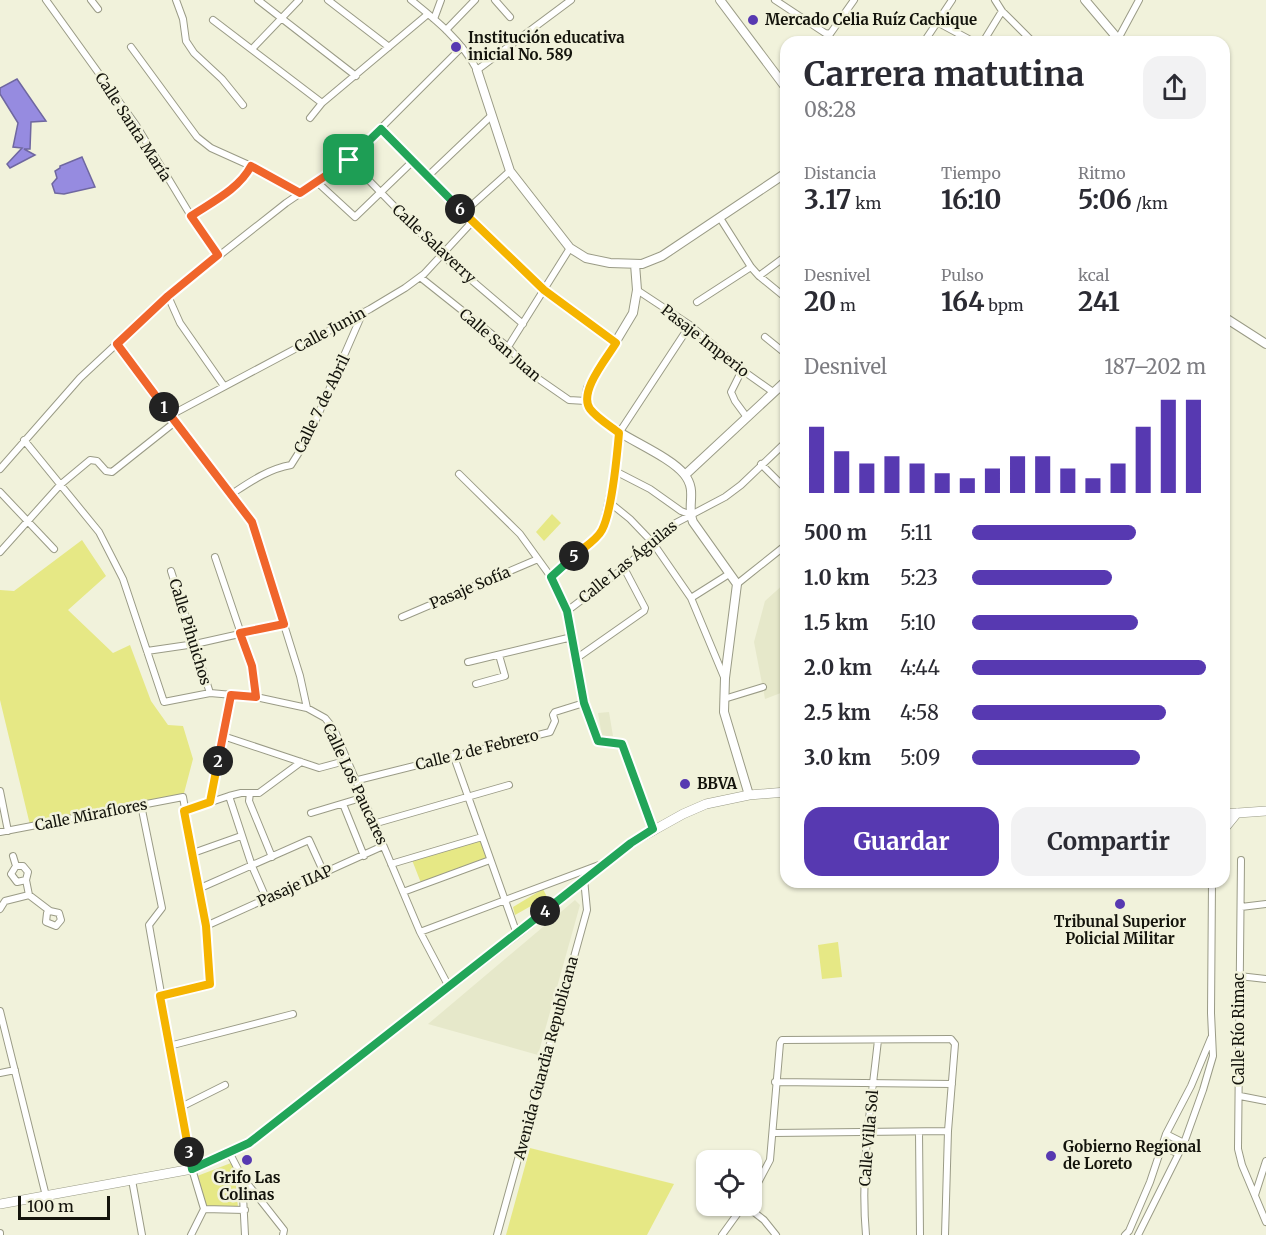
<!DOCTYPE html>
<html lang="es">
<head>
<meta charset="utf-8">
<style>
	body { margin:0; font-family:Merriweather,serif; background:#f2f2f3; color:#2b2b33; height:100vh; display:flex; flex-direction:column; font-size:22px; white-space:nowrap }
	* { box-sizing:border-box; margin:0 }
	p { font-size:20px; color:#7c7c81 }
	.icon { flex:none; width:33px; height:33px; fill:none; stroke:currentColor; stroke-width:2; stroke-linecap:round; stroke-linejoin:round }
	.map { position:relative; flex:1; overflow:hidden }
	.details { position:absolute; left:780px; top:36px; width:450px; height:852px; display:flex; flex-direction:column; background:#fff; border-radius:18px; box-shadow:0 2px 4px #0004 }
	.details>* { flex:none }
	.tools { position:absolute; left:696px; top:1150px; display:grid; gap:12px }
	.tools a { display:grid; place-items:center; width:66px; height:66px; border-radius:12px; background:#fff; box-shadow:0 2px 4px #0004; font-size:30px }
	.scale { position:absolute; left:18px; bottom:15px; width:92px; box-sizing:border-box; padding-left:6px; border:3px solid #14140c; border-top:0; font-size:16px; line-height:21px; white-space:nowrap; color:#14140c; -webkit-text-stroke:4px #f1f2db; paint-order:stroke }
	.pin { position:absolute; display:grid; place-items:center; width:51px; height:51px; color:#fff; margin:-26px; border-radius:12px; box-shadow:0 3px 9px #0006 }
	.km { position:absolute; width:30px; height:30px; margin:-15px; border-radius:50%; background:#222; color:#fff; font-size:16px; line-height:30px; text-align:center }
	.round { display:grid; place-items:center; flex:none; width:63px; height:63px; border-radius:18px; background:#f2f2f3 }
	.headline { display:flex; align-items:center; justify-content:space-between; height:102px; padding:0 24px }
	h1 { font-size:33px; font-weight:700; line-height:45px }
	.figures { display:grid; grid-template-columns:repeat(3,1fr); gap:9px; height:102px; padding:6px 24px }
	.figures div { display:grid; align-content:center }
	.figures b { font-size:26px; font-weight:700 }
	.figures small { font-size:16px; font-weight:400 }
	.figures p { font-size:16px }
	.chart { height:168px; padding:12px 24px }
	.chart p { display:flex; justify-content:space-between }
	.chart svg { width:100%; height:108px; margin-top:6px; stroke:#5739b1; stroke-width:6 }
	.primary-button { display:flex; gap:12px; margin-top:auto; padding:12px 24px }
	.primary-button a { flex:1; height:69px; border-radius:18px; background:#5739b1; color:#fff; font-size:24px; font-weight:700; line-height:69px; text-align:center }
	.primary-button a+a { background:#f2f2f3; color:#2b2b33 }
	ul { padding:0 24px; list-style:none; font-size:20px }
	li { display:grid; grid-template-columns:96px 72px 1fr; align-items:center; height:45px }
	li i { height:15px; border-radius:8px; background:#5739b1 }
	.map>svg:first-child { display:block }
	.built { fill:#e6e8ca }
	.green { fill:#e6e885 }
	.water { fill:#968be0; stroke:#6f67a0; stroke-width:1.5 }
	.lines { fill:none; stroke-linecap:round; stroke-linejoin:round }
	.street-casing { stroke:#9a9b86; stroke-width:8 }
	.secondary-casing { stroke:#9a9b86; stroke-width:10 }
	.primary-casing { stroke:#9a9b86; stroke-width:10 }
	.street { stroke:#fff; stroke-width:6 }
	.secondary { stroke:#fff; stroke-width:8 }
	.primary { stroke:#fff; stroke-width:9 }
	.split-1-casing { stroke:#fff; stroke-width:12 }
	.split-2-casing { stroke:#fff; stroke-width:12 }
	.split-3-casing { stroke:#fff; stroke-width:12 }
	.split-4-casing { stroke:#fff; stroke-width:12 }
	.split-5-casing { stroke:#fff; stroke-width:12 }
	.split-6-casing { stroke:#fff; stroke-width:12 }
	.split-7-casing { stroke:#fff; stroke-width:12 }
	.split-1 { stroke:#f0652b; stroke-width:8 }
	.split-2 { stroke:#f0652b; stroke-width:8 }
	.split-3 { stroke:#f5b400; stroke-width:8 }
	.split-4 { stroke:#22a559; stroke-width:8 }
	.split-5 { stroke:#22a559; stroke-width:8 }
	.split-6 { stroke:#f5b400; stroke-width:8 }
	.split-7 { stroke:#22a559; stroke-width:8 }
	.poi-dot { fill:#5739b1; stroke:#f1f2db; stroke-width:2 }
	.labels { text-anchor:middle; stroke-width:5; stroke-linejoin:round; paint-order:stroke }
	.poi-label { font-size:15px; font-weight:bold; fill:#14140c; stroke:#f1f2db; text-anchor:start }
	.street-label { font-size:15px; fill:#14140c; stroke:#f1f2db }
</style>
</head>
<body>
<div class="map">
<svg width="1266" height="1235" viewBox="0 0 1266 1235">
	<rect width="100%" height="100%" fill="#f1f2db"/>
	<!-- built -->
	<path class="built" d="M786,582V691L765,699L754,642L765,601Z
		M609,712L613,736H602L598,713Z
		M575,900L580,905L538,1055L428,1024Z"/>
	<!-- green -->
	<path class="green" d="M552,514L561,523L544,541L536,532Z
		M82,540L106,576L68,610L113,653L130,645L151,701L168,725L183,726L193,759L183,797L31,829L0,700V590L14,591Z
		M481,839L489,860L421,883L412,860Z
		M543,889L547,897L515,915L513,907Z
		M838,942L842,977L822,979L818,945Z
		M530,1148L674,1184L647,1235H506Z
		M231,1163L235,1171L238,1208L201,1207L192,1178Z"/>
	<!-- water -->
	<path class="water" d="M17,79L46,121L31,122L30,149H24L35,155L10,168L7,164L22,148L13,147L18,123L0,94V88Z
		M82,157L95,187L64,194L55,193L52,184L57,178L55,171L60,168V166Z"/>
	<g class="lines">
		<defs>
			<path id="street" d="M46,0L136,125L191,216L218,255
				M91,0L98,9
				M176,0L183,19L186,41L194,53L222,79L243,105
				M258,0L356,76
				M328,0L389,47
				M411,0C436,20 462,41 477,70L571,0
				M495,0L510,17
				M775,0L825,33L830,34L854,0
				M995,0L1002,11L1033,42
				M434,19L441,0
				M213,20L322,103
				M937,22L974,42
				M446,30L475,0
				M1118,39L1139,0
				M924,42L952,0
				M983,42L1002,11
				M131,47L197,137L211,148L251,166L300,193
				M252,49L299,0
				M310,118L322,103L428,14
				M381,129L472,222L544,290L616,343
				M349,160L442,255L523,324
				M428,176L492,115
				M317,182L355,217L413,161
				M463,213L510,171
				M191,216C212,202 239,189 251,166
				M720,218L751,267L759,276L786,298
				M759,276L786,256
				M420,277L508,347L533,375L569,400L586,401
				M637,290L690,325L742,370L773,392
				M168,296L180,323L224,386
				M697,302L751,267
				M765,337L786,354
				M117,344L153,395L252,522L300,676L307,708
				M508,347L570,248
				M742,370L731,392L735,401L746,416
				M171,415L370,309L405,288L424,274L472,222
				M24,440L99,532L123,579L164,702L210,693L256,697L307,708L325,718L334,729L420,932L449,987
				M761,464L786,489
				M0,469L80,378L168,296L286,203L349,160L462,47
				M615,471L650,489L681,511L689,514
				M459,474L520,534L551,577L567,611L584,703L598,740L600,743L622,744L653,829
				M0,492L54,549
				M230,495C250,482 268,469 291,465L308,438L363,312
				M609,502L630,519L653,543L691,598L724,677
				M0,552L60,485L90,460L97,461L106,471L112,472L175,422
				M215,557L252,666L256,697
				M171,571L210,693
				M551,577L602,532L615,471L619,433L690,325
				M737,584L786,545
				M691,598L729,574
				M567,611L624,568L672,525L725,497L741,485L786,442
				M402,617L538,559
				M147,651L195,644L284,624
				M577,658L644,611L645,608L624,568
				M468,662L572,637
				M476,684L505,676L499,655
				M724,699L763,687
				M223,736L319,768L345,761
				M454,757L517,934
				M354,781L550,732L555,721L553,715L555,712L584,703
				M0,791L8,831
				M250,793L249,801L272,857
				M229,796L252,866L266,898
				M210,802L231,695
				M343,804L364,856
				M141,805L162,908L149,925L192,1169L204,1209L191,1235
				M184,811L229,796L241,793H259L301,762
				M311,813L361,798
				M373,824L509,785
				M0,832L183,797L206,926L210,984L160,996
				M193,853L241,836
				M13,856L16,866
				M1241,860L1238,1149L1242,1165L1266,1222
				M391,864L482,837
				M26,880L17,882L11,874L16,866H23L28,872L26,880L29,895
				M198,889L309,840L324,873
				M403,892L490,860
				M1241,907L1266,904
				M0,909L5,901L29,895L50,911L59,913L61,920L56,926L46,922L47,913L50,911
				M206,926L383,846
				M420,932L599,865
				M1239,976L1266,979
				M0,1011L46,1196
				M169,1046L293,1014
				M0,1073L15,1070
				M775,1082L952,1084
				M1240,1096L1266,1101
				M181,1107L225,1085
				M919,1132L920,1235
				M774,1133L948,1131
				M1166,1134L1184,1143
				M1162,1145L1178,1154
				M229,1152L242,1177L245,1235
				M243,1178L284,1230L283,1235
				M132,1180L142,1235
				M752,1194L770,1160L780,1043L782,1040L951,1039L955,1044L948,1131L945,1235
				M1255,1195L1266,1161
				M746,1206L764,1220L776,1235
				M204,1209L245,1210
				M0,1233V1235
				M497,1235L587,910L584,879
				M722,1235L743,1206
				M866,1235C860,1170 871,1105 878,1040
				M1125,1235L1129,1231L1150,1182L1166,1134L1191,1086L1211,1038
				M1138,1235L1184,1143L1203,1090L1213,1056L1211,1013L1212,882"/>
			<path id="secondary" d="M720,0L786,88
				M1085,0L1118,39L1117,42
				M477,70L510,171L570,248L586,258L610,263L642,264L662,256L786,173
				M635,264L637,290L633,313L588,388C587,392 586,398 587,402C593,428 665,450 684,474C698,491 686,505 693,522L737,584L725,678L724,712L749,795
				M1224,317L1266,344
				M685,475L786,381"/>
			<path id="primary" d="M1224,814L1266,811
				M1224,829L1237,813
				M0,1204L192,1169L249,1143L517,934L631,843L683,814L706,804L749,795L786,792"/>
		</defs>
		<!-- street casing -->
		<use href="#street" class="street-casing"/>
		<!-- secondary casing -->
		<use href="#secondary" class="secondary-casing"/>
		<!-- primary casing -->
		<use href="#primary" class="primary-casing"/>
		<!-- street -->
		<use href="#street" class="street"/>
		<!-- secondary -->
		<use href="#secondary" class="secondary"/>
		<!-- primary -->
		<use href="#primary" class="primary"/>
	</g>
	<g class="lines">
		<defs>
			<path id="split-1" d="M164,407L117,344L168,296L218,255L191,216C212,202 239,189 251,166L300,193L349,160"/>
			<path id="split-2" d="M164,407L252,522L284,624L240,633L252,666L256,697L231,695L218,761"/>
			<path id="split-3" d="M189,1152L160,996L210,984L206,926L184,811L210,802L218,761"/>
			<path id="split-4" d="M189,1152L192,1169L249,1143L545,911"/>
			<path id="split-5" d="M545,911L631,843L653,829L622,744L598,741L584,703L567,611L551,577L574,556"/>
			<path id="split-6" d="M460,209L544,290L616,343C607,358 578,392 590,409C597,418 610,426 619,433C617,456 612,511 602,530C597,540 583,548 574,556"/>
			<path id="split-7" d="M349,160L381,129L460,209"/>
		</defs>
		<!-- split-1 casing -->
		<use href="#split-1" class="split-1-casing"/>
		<!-- split-2 casing -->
		<use href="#split-2" class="split-2-casing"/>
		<!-- split-3 casing -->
		<use href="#split-3" class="split-3-casing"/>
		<!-- split-4 casing -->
		<use href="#split-4" class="split-4-casing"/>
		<!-- split-5 casing -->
		<use href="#split-5" class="split-5-casing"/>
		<!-- split-6 casing -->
		<use href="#split-6" class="split-6-casing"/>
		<!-- split-7 casing -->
		<use href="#split-7" class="split-7-casing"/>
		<!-- split-1 -->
		<use href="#split-1" class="split-1"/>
		<!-- split-2 -->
		<use href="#split-2" class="split-2"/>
		<!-- split-3 -->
		<use href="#split-3" class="split-3"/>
		<!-- split-4 -->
		<use href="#split-4" class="split-4"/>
		<!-- split-5 -->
		<use href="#split-5" class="split-5"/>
		<!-- split-6 -->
		<use href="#split-6" class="split-6"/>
		<!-- split-7 -->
		<use href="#split-7" class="split-7"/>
	</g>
	<!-- markers -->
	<g class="poi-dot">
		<circle cx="753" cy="20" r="6"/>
		<circle cx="456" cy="47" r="6"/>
		<circle cx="685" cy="784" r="6"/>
		<circle cx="1120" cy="904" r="6"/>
		<circle cx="1051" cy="1156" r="6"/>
		<circle cx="247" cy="1160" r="6"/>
	</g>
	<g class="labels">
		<!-- poi labels -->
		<g class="poi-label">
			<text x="765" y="25">Mercado Celia Ruíz Cachique</text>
			<text x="468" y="43">Institución educativa<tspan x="468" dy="17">inicial No. 589</tspan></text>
			<text x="697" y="789">BBVA</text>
			<text x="1120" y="927" text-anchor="middle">Tribunal Superior<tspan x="1120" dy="17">Policial Militar</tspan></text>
			<text x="1063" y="1152">Gobierno Regional<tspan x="1063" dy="17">de Loreto</tspan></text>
			<text x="247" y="1183" text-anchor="middle">Grifo Las<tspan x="247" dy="17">Colinas</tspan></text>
		</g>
		<!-- street labels -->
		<g class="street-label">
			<text transform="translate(133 127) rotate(57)" y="5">Calle Santa María</text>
			<text transform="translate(434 244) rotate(43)" y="5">Calle Salaverry</text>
			<text transform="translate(330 330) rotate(-28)" y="5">Calle Junin</text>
			<text transform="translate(705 341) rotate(38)" y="5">Pasaje Imperio</text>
			<text transform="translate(500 345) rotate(41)" y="5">Calle San Juan</text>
			<text transform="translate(322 404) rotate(-64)" y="5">Calle 7 de Abril</text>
			<text transform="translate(628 562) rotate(-39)" y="5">Calle Las Águilas</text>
			<text transform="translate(470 588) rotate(-23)" y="5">Pasaje Sofía</text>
			<text transform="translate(190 632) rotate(73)" y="5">Calle Pihuichos</text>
			<text transform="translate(477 750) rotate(-14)" y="5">Calle 2 de Febrero</text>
			<text transform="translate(355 784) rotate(65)" y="5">Calle Los Paucares</text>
			<text transform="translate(91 815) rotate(-11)" y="5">Calle Miraflores</text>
			<text transform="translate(295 886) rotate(-24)" y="5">Pasaje IIAP</text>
			<text transform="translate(1239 1029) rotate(-90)" y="5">Calle Río Rimac</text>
			<text transform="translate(546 1058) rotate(-75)" y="5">Avenida Guardia Republicana</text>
			<text transform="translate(869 1138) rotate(-85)" y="5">Calle Villa Sol</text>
		</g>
	</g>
</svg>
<div class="tools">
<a><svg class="icon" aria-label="locate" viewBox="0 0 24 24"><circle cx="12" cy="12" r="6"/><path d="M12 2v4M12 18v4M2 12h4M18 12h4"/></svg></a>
</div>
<div class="scale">100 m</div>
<div class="pin" style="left:349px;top:160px;background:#1e9e55"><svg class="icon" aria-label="arrive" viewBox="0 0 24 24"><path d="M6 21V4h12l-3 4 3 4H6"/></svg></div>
<b class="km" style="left:164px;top:407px">1</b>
<b class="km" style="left:218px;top:761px">2</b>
<b class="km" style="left:189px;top:1152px">3</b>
<b class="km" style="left:545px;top:911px">4</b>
<b class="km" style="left:574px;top:556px">5</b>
<b class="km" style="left:460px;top:209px">6</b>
<section class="details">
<div class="headline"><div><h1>Carrera matutina</h1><p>08:28</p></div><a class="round"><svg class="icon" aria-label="share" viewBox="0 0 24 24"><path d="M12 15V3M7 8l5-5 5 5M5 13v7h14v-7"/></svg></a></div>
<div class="figures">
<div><p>Distancia</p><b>3.17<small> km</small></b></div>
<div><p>Tiempo</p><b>16:10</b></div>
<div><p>Ritmo</p><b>5:06<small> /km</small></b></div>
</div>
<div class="figures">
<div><p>Desnivel</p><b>20<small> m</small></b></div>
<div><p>Pulso</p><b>164<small> bpm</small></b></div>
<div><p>kcal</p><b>241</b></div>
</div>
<div class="chart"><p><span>Desnivel</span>187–202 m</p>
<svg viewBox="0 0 160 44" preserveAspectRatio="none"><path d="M5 44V17M15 44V27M25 44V32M35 44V29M45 44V32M55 44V36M65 44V38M75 44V34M85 44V29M95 44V29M105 44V34M115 44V38M125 44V32M135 44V17M145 44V6M155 44V6"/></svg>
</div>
<ul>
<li><b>500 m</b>5:11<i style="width:70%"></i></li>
<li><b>1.0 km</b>5:23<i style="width:60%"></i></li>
<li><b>1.5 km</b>5:10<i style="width:71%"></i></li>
<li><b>2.0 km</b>4:44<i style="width:100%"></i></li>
<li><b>2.5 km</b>4:58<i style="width:83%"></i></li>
<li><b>3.0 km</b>5:09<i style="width:72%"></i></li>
</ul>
<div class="primary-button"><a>Guardar</a><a>Compartir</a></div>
</section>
</div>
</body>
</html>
